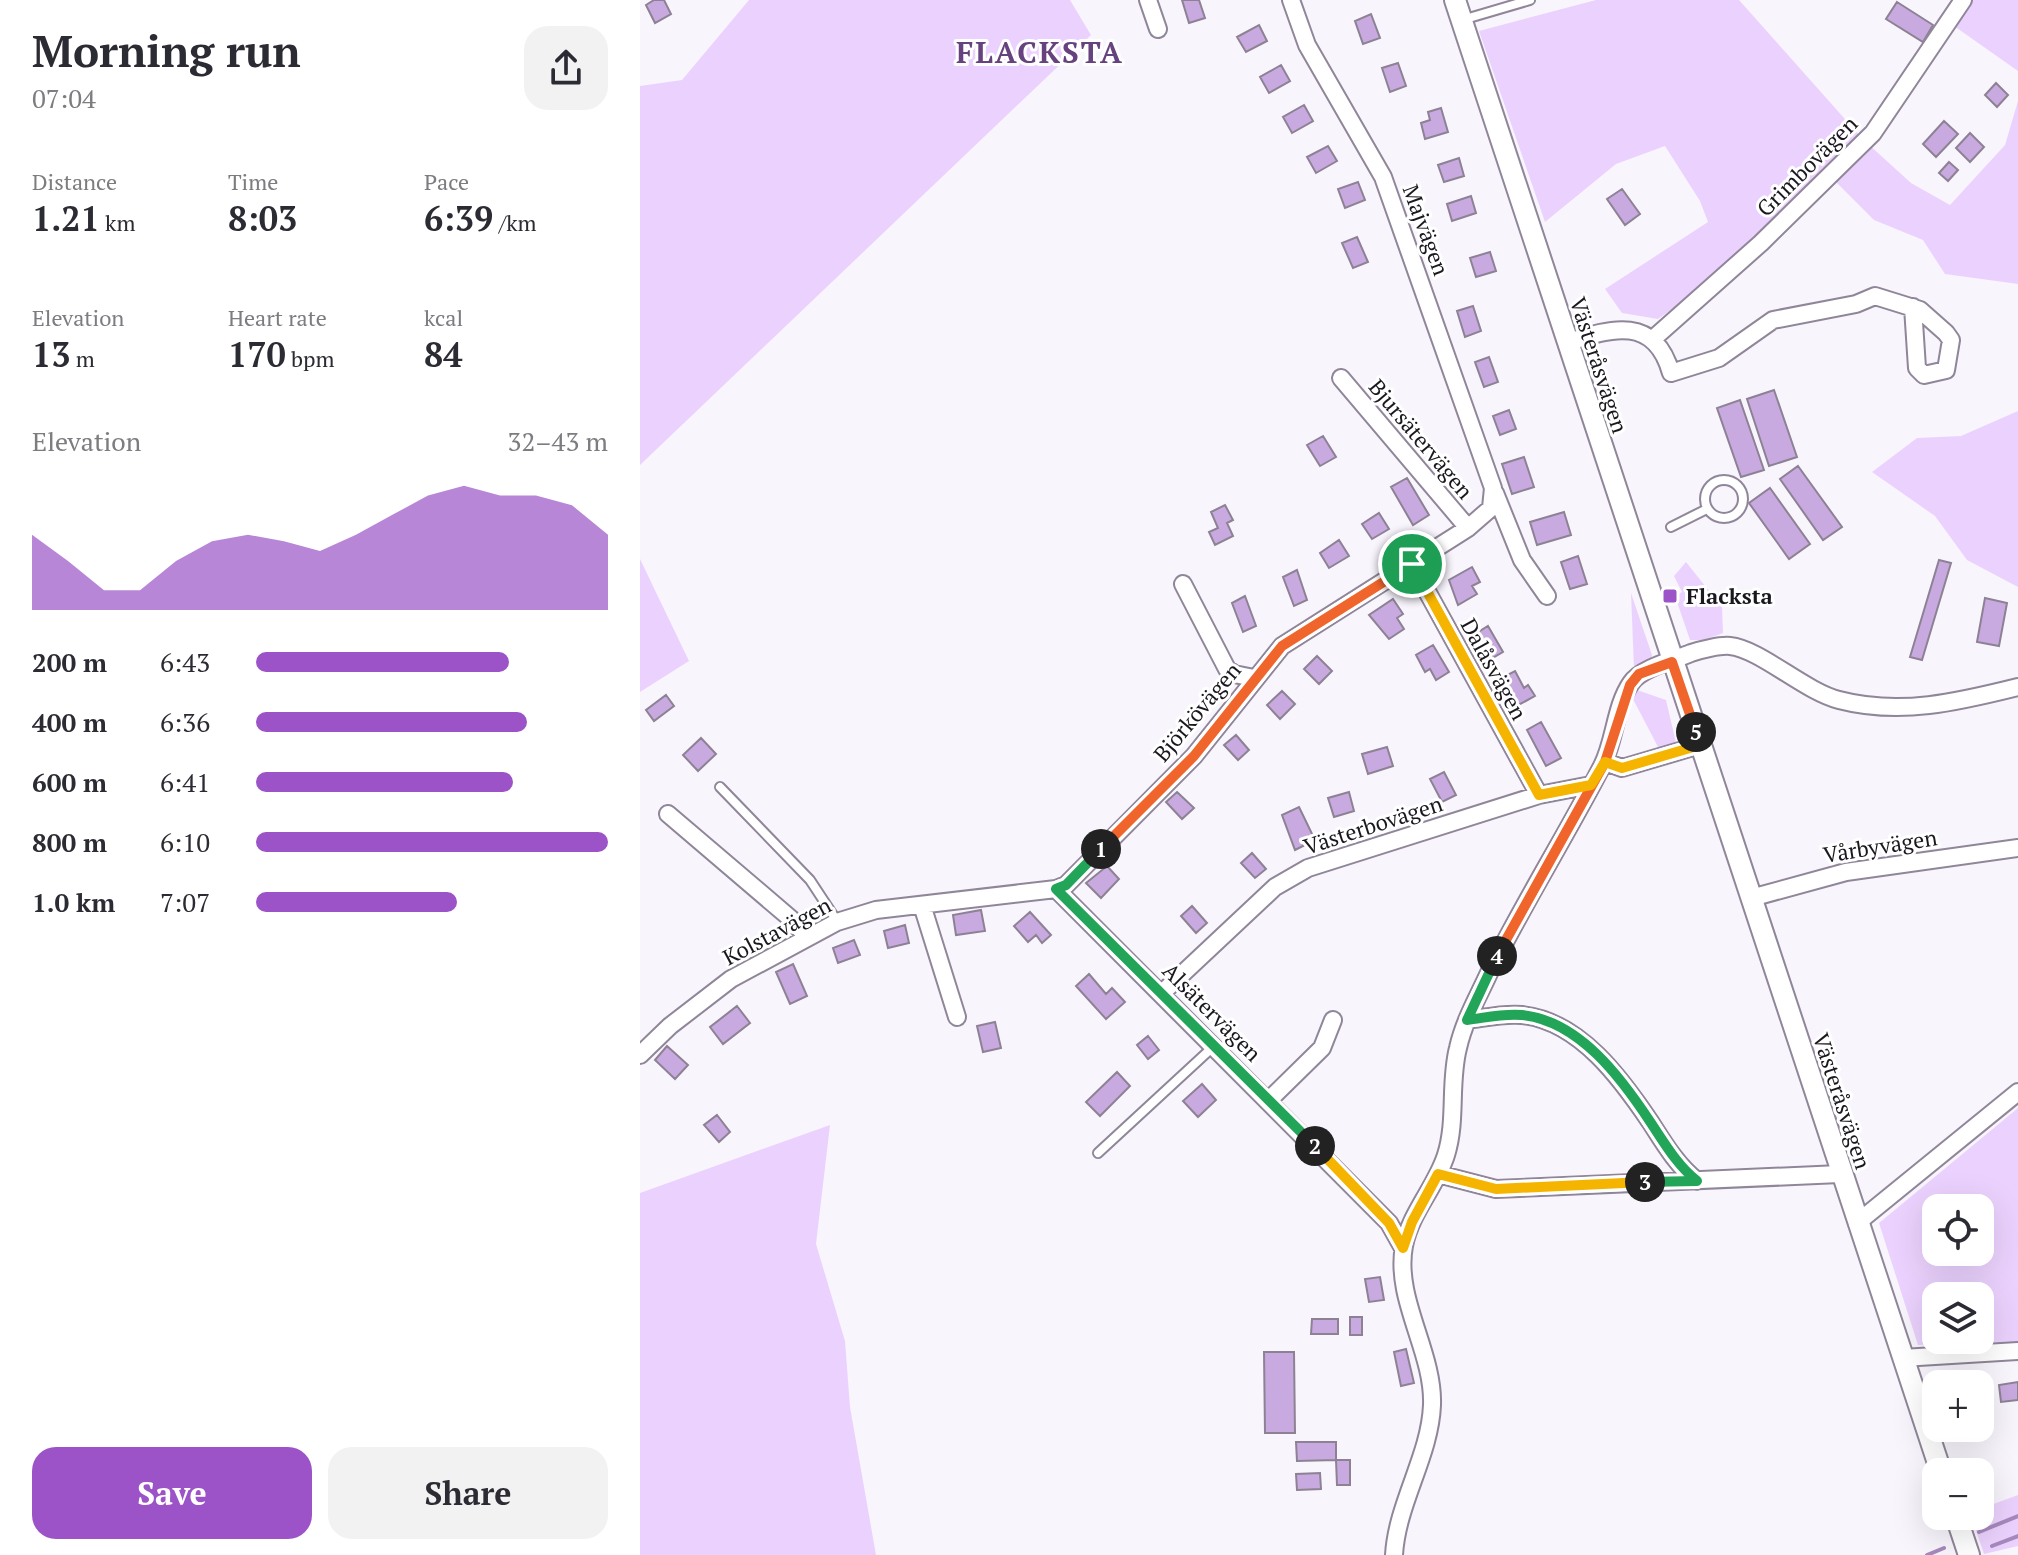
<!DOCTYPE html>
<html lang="en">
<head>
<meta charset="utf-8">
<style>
	body { margin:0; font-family:"PT Serif",serif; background:#f2f2f3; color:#2b2b33; height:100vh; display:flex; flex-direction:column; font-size:30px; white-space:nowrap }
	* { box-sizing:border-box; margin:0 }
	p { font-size:26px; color:#7c7c81 }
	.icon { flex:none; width:44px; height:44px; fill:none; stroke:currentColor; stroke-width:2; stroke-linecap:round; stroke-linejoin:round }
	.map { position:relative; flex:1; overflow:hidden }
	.drawer { display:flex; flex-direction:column; background:#fff; width:640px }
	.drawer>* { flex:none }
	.controls { position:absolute; left:1282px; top:1194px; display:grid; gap:16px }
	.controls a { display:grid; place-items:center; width:72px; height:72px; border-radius:16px; background:#fff; box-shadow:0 8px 32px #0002; font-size:40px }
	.pin { position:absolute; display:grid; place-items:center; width:68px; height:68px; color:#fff; margin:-34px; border:4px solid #fff; border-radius:50%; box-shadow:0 2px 8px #0007 }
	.km { position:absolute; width:40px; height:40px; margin:-20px; border-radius:50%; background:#222; color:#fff; font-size:22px; line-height:40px; text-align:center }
	.round { display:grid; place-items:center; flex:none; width:84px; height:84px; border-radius:24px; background:#f2f2f3 }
	.overview { display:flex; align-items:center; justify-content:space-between; height:136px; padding:0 32px }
	h1 { font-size:44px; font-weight:700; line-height:60px }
	.stats { display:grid; grid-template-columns:repeat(3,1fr); gap:12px; height:136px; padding:8px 32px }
	.stats div { display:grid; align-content:center }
	.stats b { font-size:34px; font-weight:700 }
	.stats small { font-size:22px; font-weight:400 }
	.stats p { font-size:22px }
	.chart { height:224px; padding:16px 32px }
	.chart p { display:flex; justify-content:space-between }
	.chart svg { width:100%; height:144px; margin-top:8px; fill:#9b53c7; opacity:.7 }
	.button { display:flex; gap:16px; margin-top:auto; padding:16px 32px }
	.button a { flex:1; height:92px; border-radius:24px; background:#9b53c7; color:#fff; font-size:32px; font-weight:700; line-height:92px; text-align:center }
	.button a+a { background:#f2f2f3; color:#2b2b33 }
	ul { padding:0 32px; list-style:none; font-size:26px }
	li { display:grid; grid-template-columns:128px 96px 1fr; align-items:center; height:60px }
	li i { height:20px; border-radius:10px; background:#9b53c7 }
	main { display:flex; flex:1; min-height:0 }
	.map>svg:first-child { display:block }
	.green { fill:#ebd2fe; fill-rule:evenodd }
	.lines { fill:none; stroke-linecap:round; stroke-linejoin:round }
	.stream { stroke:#a789bd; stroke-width:4 }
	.building { fill:#c9aae0; stroke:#8c8294; stroke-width:2 }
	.service-casing { stroke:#908699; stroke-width:12 }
	.minor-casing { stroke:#908699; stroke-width:20 }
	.tertiary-casing { stroke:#908699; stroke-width:24 }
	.service { stroke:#fff; stroke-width:8 }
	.minor { stroke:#fff; stroke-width:16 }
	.tertiary { stroke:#fff; stroke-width:20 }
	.split-1-casing { stroke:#fff; stroke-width:16 }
	.split-2-casing { stroke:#fff; stroke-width:16 }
	.split-3-casing { stroke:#fff; stroke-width:16 }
	.split-4-casing { stroke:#fff; stroke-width:16 }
	.split-5-casing { stroke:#fff; stroke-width:16 }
	.split-6-casing { stroke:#fff; stroke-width:16 }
	.split-1 { stroke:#f0652b; stroke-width:10 }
	.split-2 { stroke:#22a559; stroke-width:10 }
	.split-3 { stroke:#f5b400; stroke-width:10 }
	.split-4 { stroke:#22a559; stroke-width:10 }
	.split-5 { stroke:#f0652b; stroke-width:10 }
	.split-6 { stroke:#f5b400; stroke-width:10 }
	.poi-dot { fill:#9b53c7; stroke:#fff; stroke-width:3 }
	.labels { text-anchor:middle; stroke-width:6; stroke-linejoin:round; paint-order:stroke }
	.street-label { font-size:22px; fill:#1a171e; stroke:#fff }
	.poi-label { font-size:22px; font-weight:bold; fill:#1a171e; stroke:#fff; text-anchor:start }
	.district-label { font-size:30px; font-weight:bold; letter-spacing:2px; fill:#66437e; stroke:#fff }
</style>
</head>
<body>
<main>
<section class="drawer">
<div class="overview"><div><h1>Morning run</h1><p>07:04</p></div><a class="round"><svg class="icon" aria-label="share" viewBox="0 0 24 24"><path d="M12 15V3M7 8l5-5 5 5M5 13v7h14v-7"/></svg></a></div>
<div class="stats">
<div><p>Distance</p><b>1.21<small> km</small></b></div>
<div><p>Time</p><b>8:03</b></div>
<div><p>Pace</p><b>6:39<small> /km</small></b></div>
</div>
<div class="stats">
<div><p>Elevation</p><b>13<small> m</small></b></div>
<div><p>Heart rate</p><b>170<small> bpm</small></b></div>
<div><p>kcal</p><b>84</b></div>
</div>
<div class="chart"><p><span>Elevation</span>32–43 m</p>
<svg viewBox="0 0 160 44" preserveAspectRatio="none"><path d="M0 44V21L10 29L20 38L30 38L40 29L50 23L60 21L70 23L80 26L90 21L100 15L110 9L120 6L130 9L140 9L150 12L160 21V44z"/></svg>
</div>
<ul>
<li><b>200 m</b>6:43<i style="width:72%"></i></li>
<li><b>400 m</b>6:36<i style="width:77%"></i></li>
<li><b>600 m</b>6:41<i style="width:73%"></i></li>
<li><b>800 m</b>6:10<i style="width:100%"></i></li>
<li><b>1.0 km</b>7:07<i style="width:57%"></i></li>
</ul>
<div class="button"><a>Save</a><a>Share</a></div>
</section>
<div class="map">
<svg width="1378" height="1555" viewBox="0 0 1378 1555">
	<rect width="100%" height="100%" fill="#f9f5fd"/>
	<!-- green -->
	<path class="green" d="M109,0H430L451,35L0,465V86L42,80Z
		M956,0H1099L1220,136C1162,204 1092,268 1018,319L982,313L965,289L1068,222L1060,201L1025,146L976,164L905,222L839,31Z
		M1329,0H1378V71L1314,26Z
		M1378,101V284L1305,274L1283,240L1234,220L1195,181L1227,143L1271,183L1310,205L1365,145Z
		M1378,411V587L1327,560L1295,516L1232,472L1277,438L1321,436Z
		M0,559L49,661L0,692Z
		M1046,562L1082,607L1083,633L1064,640H1050L1035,596L1042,592L1034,576Z
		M991,593L1012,655L1011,660L994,669Z
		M997,690L1026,700L1037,747L1034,751L1018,747L993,699Z
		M1378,1108V1342L1278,1345L1239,1223ZM1296,1208H1340V1252H1296ZM1296,1296H1340V1340H1296Z
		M190,1125L176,1244L205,1341L210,1407L236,1555H0V1193Z
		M1378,1495V1546L1344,1554L1331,1516H1340V1509Z"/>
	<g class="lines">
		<!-- stream -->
		<path class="stream" d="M1339,1532L1378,1516
			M1352,1546L1378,1536
			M1287,1555L1304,1548"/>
	</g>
	<!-- building -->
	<path class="building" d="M14,0H24L31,14L15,23L6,5Z
		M542,0H559L565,18L549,23Z
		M1257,2L1293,25L1283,42L1246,19Z
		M731,14L740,38L723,44L715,21Z
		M619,25L627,41L606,52L597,37Z
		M758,63L766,86L750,92L742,68Z
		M641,65L650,81L629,93L620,77Z
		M1356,83L1368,95L1357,107L1345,95Z
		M664,105L673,121L652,133L643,117Z
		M801,108L808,132L785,139L781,123L790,120L788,112Z
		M1304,121L1318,134L1296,157L1283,144Z
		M1330,133L1344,147L1330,162L1316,148Z
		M688,146L697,161L676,173L667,157Z
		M819,158L824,176L804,182L798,165Z
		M1309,162L1318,170L1308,181L1299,173Z
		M718,182L725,200L705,208L698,189Z
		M982,189L1000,214L985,225L967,199Z
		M831,196L836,213L812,221L807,204Z
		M717,237L728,262L713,268L702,243Z
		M850,252L856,271L836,277L830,258Z
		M833,306L841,331L825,337L817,311Z
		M849,357L858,382L844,387L835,362Z
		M1134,390L1157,457L1129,466L1107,399Z
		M1100,400L1124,470L1101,477L1077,408Z
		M869,410L876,429L860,435L853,416Z
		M683,436L696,457L680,466L667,445Z
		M884,457L894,487L872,494L862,464Z
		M1158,466L1202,527L1183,540L1140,479Z
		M767,478L789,515L773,525L751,487Z
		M1130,488L1170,544L1149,559L1109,503Z
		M585,505L593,520L587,523L593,536L575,545L569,532L578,528L571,512Z
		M924,512L931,535L897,545L890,522Z
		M739,513L749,529L732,539L722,524Z
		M699,540L709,556L689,568L680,553Z
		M938,556L947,584L930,589L921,562Z
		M1299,560L1311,563L1282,660L1270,657Z
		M832,567L840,582L832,586L837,594L818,605L809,580Z
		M657,570L667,600L654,606L643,577Z
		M605,596L616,626L603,632L592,603Z
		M1345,598L1367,603L1359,646L1337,642Z
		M753,599L763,614L757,618L764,629L749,639L729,615Z
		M848,626L863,652L849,660L835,634Z
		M793,645L809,672L796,680L790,669L785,672L776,655Z
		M677,656L692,671L679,684L664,669Z
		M875,671L884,688L888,685L895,696L873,708L858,680Z
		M642,691L655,704L640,719L627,705Z
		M26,695L34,706L14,721L6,710Z
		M901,722L921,758L906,766L887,730Z
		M596,735L609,750L598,760L584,745Z
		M61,738L76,754L58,771L43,755Z
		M747,747L753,766L728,774L722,754Z
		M804,772L816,795L802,802L790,779Z
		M537,792L554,808L542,819L526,802Z
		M709,792L714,811L694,817L688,798Z
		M659,807L675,840L655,850L642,815Z
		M612,853L626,869L615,878L601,863Z
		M467,866L479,879L461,898L446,883Z
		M552,906L567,923L556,933L541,916Z
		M341,910L345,931L316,935L313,915Z
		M390,912L411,935L402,943L396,935L388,942L374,926Z
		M265,925L269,943L248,948L244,931Z
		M214,940L220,955L198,963L193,948Z
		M153,964L167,996L150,1004L136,972Z
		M449,974L466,994L472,988L485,1002L466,1019L436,986Z
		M97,1006L110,1023L83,1044L70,1027Z
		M355,1022L361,1048L343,1052L337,1026Z
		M508,1036L519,1050L508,1059L497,1045Z
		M27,1046L48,1065L35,1079L15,1060Z
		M477,1072L490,1086L460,1116L446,1102Z
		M562,1084L576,1100L558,1117L543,1101Z
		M77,1115L90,1132L79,1142L64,1125Z
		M740,1277L744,1300L729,1302L725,1279Z
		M710,1317H722V1335H710Z
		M672,1319H698V1334H671Z
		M766,1349L774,1383L761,1386L754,1352Z
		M624,1352H654L655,1433H625Z
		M1378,1382V1400L1361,1402L1359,1385Z
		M656,1442H696V1460L657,1461Z
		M696,1460H710V1485H697Z
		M680,1473L681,1489L657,1490L656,1474Z"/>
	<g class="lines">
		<defs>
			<path id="service" d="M822,20L890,0
				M1065 499a19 19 0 1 1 38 0a19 19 0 1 1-38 0Z
				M1031,527L1067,509
				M80,787L170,880L197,921
				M458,1153L574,1046"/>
			<path id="minor" d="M508,0L518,29
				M1014,338L1121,243L1233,133L1323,0
				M927,343C972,327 1015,316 1031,373L1079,358L1133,320L1216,304L1235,296L1280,310L1306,333L1311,340L1306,370L1284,375L1277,368L1273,307
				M701,378L828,528
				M855,493L882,560L907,596
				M772,564L899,795
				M543,584L587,669L594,674L614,678
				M965,762L982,768L1060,745
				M28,814L150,918L166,936
				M416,889L749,1223L763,1248
				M1111,898L1206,872L1378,848
				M282,905L317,1017
				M522,993L635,887L668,868L899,795L951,785
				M827,1020C844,1018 864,1013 882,1015C940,1021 982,1080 1011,1123C1025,1145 1037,1165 1057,1181
				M0,1055L30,1026L91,979L197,922L236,910L416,889L426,885L554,756L642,646L828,528L851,508L853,488L743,177L667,45L651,0
				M629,1100L682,1048L693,1020
				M798,1174L856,1189L1200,1174
				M1217,1223L1378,1092
				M1262,1358L1378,1351
				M754,1555C757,1503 790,1456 792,1405C794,1352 754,1299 764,1246C770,1213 796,1187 806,1155C817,1120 809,1083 818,1048C824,1021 838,997 849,973C884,902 926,836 962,766C975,741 975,706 991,683C1001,668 1034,660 1051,653C1060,650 1080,645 1090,646C1120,649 1164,691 1199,700C1260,716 1318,702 1378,687"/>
			<path id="tertiary" d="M815,0L1301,1472
				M1316,1516L1329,1555"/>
		</defs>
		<!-- service casing -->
		<use href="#service" class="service-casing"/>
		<!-- minor casing -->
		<use href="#minor" class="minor-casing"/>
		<!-- tertiary casing -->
		<use href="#tertiary" class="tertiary-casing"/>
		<!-- service -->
		<use href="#service" class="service"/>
		<!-- minor -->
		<use href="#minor" class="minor"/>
		<!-- tertiary -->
		<use href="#tertiary" class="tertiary"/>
	</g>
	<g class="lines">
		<defs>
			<path id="split-1" d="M461,849L554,756L642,646L772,564"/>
			<path id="split-2" d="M461,849L426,885L416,889L675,1146"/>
			<path id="split-3" d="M675,1146L749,1223L763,1248L772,1222L798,1174L856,1189L1005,1182"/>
			<path id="split-4" d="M857,956L827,1020C844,1018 864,1013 882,1015C940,1021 982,1079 1011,1123C1025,1144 1037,1165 1057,1181L1005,1182"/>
			<path id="split-5" d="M857,956L965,762L990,685L999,674L1032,662L1056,732"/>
			<path id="split-6" d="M772,564L899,795L951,785L965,762L982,768L1060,745L1056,732"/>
		</defs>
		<!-- split-1 casing -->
		<use href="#split-1" class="split-1-casing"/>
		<!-- split-2 casing -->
		<use href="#split-2" class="split-2-casing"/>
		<!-- split-3 casing -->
		<use href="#split-3" class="split-3-casing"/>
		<!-- split-4 casing -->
		<use href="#split-4" class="split-4-casing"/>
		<!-- split-5 casing -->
		<use href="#split-5" class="split-5-casing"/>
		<!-- split-6 casing -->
		<use href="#split-6" class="split-6-casing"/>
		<!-- split-1 -->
		<use href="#split-1" class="split-1"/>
		<!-- split-2 -->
		<use href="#split-2" class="split-2"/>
		<!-- split-3 -->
		<use href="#split-3" class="split-3"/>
		<!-- split-4 -->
		<use href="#split-4" class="split-4"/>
		<!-- split-5 -->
		<use href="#split-5" class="split-5"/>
		<!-- split-6 -->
		<use href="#split-6" class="split-6"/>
	</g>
	<!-- markers -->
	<rect class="poi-dot" x="1022" y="588" width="16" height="16" rx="4"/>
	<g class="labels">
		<!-- street labels -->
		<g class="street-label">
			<text transform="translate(1167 166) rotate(-45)" y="8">Grimbovägen</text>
			<text transform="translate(786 230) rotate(70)" y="8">Majvägen</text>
			<text transform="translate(959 365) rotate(72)" y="8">Västeråsvägen</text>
			<text transform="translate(781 439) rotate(50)" y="8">Bjursätervägen</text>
			<text transform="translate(854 669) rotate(61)" y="8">Dalåsvägen</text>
			<text transform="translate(557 712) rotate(-50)" y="8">Björkövägen</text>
			<text transform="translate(733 825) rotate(-18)" y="8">Västerbovägen</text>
			<text transform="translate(1240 846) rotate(-9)" y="8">Vårbyvägen</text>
			<text transform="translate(137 931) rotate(-28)" y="8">Kolstavägen</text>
			<text transform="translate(572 1012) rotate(45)" y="8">Alsätervägen</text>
			<text transform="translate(1202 1101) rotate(72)" y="8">Västeråsvägen</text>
		</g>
		<!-- poi labels -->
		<g class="poi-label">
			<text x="1046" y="604">Flacksta</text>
		</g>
		<!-- district labels -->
		<g class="district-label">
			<text x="400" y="63">FLACKSTA</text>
		</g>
	</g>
</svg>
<div class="controls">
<a><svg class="icon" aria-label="locate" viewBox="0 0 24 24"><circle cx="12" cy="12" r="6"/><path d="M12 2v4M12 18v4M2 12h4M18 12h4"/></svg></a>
<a><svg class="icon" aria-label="layers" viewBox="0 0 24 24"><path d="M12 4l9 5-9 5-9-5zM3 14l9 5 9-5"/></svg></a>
<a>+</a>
<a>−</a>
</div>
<div class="pin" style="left:772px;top:564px;background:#1e9e55"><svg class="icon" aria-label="arrive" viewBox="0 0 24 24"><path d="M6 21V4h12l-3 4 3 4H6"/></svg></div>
<b class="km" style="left:461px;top:849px">1</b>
<b class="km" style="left:675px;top:1146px">2</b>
<b class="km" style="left:1005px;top:1182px">3</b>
<b class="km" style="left:857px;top:956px">4</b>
<b class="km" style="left:1056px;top:732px">5</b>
</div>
</main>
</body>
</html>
